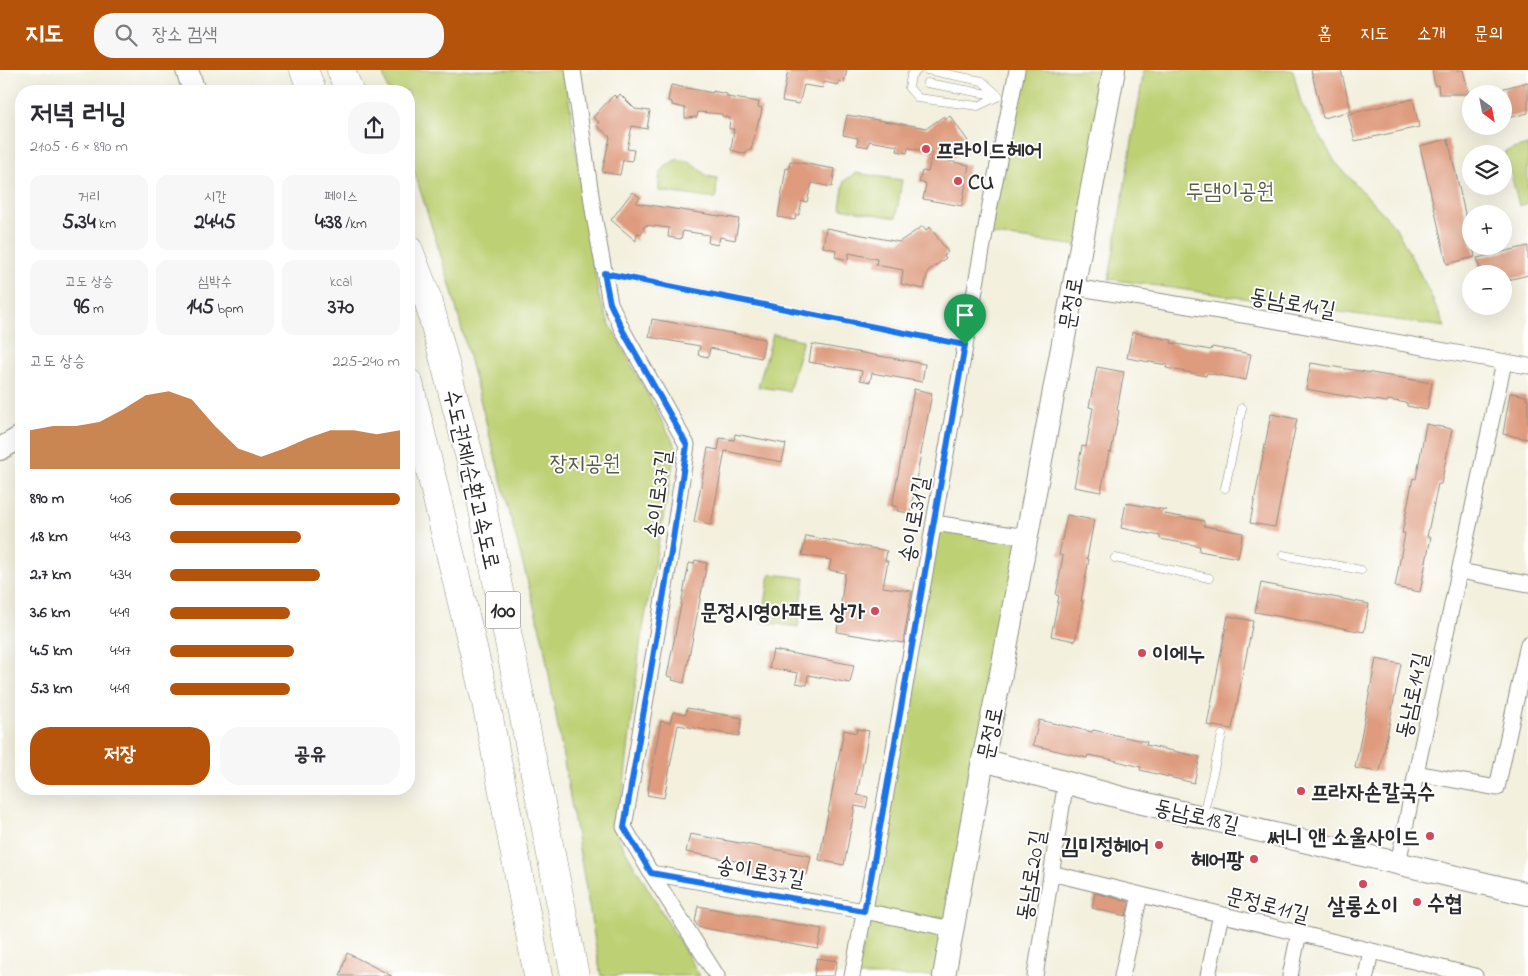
<!DOCTYPE html>
<html lang="ko">
<head>
<meta charset="utf-8">
<style>
	body { margin:0; font-family:"Indie Flower","Poor Story",sans-serif; background:#f7f7f7; color:#2b2b33; height:100vh; display:flex; flex-direction:column; font-size:19px; white-space:nowrap }
	* { box-sizing:border-box; margin:0 }
	p { font-size:16px; color:#7c7c81 }
	.icon { flex:none; width:28px; height:28px; fill:none; stroke:currentColor; stroke-width:2; stroke-linecap:round; stroke-linejoin:round }
	.map { position:relative; flex:1; overflow:hidden }
	.sheet { position:absolute; left:15px; top:15px; width:400px; height:710px; display:flex; flex-direction:column; background:#fff; border-radius:20px; box-shadow:0 5px 20px #0002 }
	.sheet>* { flex:none }
	.needle { width:32px; rotate:148deg }
	.fabs { position:absolute; left:1462px; top:15px; display:grid; gap:10px }
	.fabs a { display:grid; place-items:center; width:50px; height:50px; border-radius:50%; background:#fff; box-shadow:0 5px 20px #0002; font-size:25px }
	.pin { position:absolute; display:grid; place-items:center; width:42px; height:42px; color:#fff; margin:-51px -21px; border-radius:50% 50% 50% 0; rotate:-45deg; box-shadow:0 0 5px #0007 }
	.pin .icon { rotate:45deg }
	.round { display:grid; place-items:center; flex:none; width:52px; height:52px; border-radius:20px; background:#f7f7f7 }
	.head { display:flex; align-items:center; justify-content:space-between; height:85px; padding:0 15px }
	h1 { font-size:28px; font-weight:700; line-height:38px }
	.stats { display:grid; grid-template-columns:repeat(3,1fr); gap:8px; height:85px; padding:5px 15px }
	.stats div { display:grid; align-content:center; border-radius:12px; background:#f7f7f7; text-align:center }
	.stats b { font-size:21px; font-weight:700 }
	.stats small { font-size:14px; font-weight:400 }
	.stats p { font-size:14px }
	.chart { height:140px; padding:10px 15px }
	.chart p { display:flex; justify-content:space-between }
	.chart svg { width:100%; height:90px; margin-top:5px; fill:#b45309; opacity:.7 }
	.action { display:flex; gap:10px; margin-top:auto; padding:10px 15px }
	.action a { flex:1; height:58px; border-radius:20px; background:#b45309; color:#fff; font-size:20px; font-weight:700; line-height:58px; text-align:center }
	.action a+a { background:#f7f7f7; color:#2b2b33 }
	ul { padding:0 15px; list-style:none; font-size:16px }
	li { display:grid; grid-template-columns:80px 60px 1fr; align-items:center; height:38px }
	li i { height:12px; border-radius:6px; background:#b45309 }
	header { display:flex; align-items:center; gap:30px; box-sizing:border-box; height:70px; padding:0 25px; background:#b45309; color:#fff }
	header strong { font-size:24px }
	nav { display:flex; gap:28px; margin-inline-start:auto; font-size:18px }
	.search { width:350px; height:45px; background:#f7f7f7; display:flex; align-items:center; gap:12px; box-sizing:border-box; padding:0 18px; border-radius:20px; color:#7c7c81; font-size:19px }
	.map>svg:first-child { display:block }
	.green { fill:#bdd073; stroke:#747e4f }
	.building { fill:#de9b7e }
	.lines { fill:none; stroke-linecap:round; stroke-linejoin:round }
	.lane-casing { stroke:#8f8e84; stroke-width:9 }
	.street-casing { stroke:#8f8e84; stroke-width:17 }
	.secondary-casing { stroke:#8f8e84; stroke-width:24 }
	.highway-casing { stroke:#8f8e84; stroke-width:29 }
	.lane { stroke:#fff; stroke-width:8 }
	.street { stroke:#fff; stroke-width:15 }
	.secondary { stroke:#fff; stroke-width:22 }
	.highway { stroke:#fff; stroke-width:28 }
	.route-casing { stroke:#fff; stroke-width:10 }
	.route { stroke:#1a73e8; stroke-width:6 }
	.poi-dot { fill:#d1495b; stroke:#fff; stroke-width:2 }
	.labels { text-anchor:middle; stroke-width:4; stroke-linejoin:round; paint-order:stroke }
	.shield { fill:#fff; stroke:#6b6b6b; stroke-width:1 }
	.shield-label { font-size:21px; font-weight:bold; fill:#2b2b2b }
	.poi-label { font-size:22px; font-weight:bold; fill:#2b2b2b; stroke:#fff; text-anchor:start }
	.park-label { font-size:22px; fill:#575d41; stroke:#fff }
	.street-label { font-size:22px; fill:#2b2b2b; stroke:#fff }
</style>
</head>
<body>
<header>
<strong>지도</strong>
<div class="search"><svg class="icon" aria-label="search" viewBox="0 0 24 24"><circle cx="10" cy="10" r="6"/><path d="M15 15l6 6"/></svg>장소 검색</div>
<nav><a>홈</a><a>지도</a><a>소개</a><a>문의</a></nav>
</header>
<div class="map">
<svg width="1528" height="906" viewBox="0 0 1528 906">
	<rect width="100%" height="100%" fill="#fff"/>
	<filter id="ink" filterUnits="userSpaceOnUse"><feTurbulence type="fractalNoise" baseFrequency=".02" numOctaves="2"/><feDisplacementMap in="SourceGraphic" scale="10" xChannelSelector="R" yChannelSelector="G"/><feConvolveMatrix kernelMatrix="1 2 1 2 8 2 1 2 1" color-interpolation-filters="sRGB"/></filter>
	<filter id="wash" filterUnits="userSpaceOnUse"><feTurbulence type="fractalNoise" baseFrequency=".0096" numOctaves="4" result="noise"/><feDisplacementMap in="SourceGraphic" scale="20" xChannelSelector="R" yChannelSelector="G"/><feGaussianBlur stdDeviation="1.12" result="paint"/><feColorMatrix in="noise" values="0 0 0 0 0 0 0 0 0 0 0 0 0 0 0 0 0 1.4 0 .05"/><feComposite in="paint" operator="in"/></filter>
	<g filter="url(#wash)">
		<rect width="100%" height="100%" fill="#f3f0de"/>
		<!-- green -->
		<path class="green" d="M382,0H565L580,110L599,227L608,251L676,377L640,575L618,768L700,906H601L543,571L451,218L409,85V21H388Z
			M1017,0H1114L1080,176L985,164Z
			M1144,0H1293L1301,33L1335,92L1395,156L1427,217L1445,257L1109,209Z
			M1528,75V133L1519,136L1505,81Z
			M678,89L691,92L707,106L717,108L716,129L659,121C658,103 661,97 678,89Z
			M856,103L902,110L896,148L840,138L844,111Z
			M773,264L803,270L789,321L758,317Z
			M937,458L1020,470L939,906H857Z
			M770,504L805,508L798,557L762,552Z"/>
		<g id="blocks">
			<!-- building -->
			<path class="building" d="M788,0H847L844,13L839,11L838,15L824,12L823,18L804,15L799,34L782,31Z
				M1311,0H1341L1351,41L1323,48Z
				M1432,0H1463L1469,24H1439L1438,15L1435,16Z
				M1528,12V43L1504,49V18Z
				M671,15L713,23V21L727,24V27L759,32L758,37L762,38L760,49H759L751,80H747L746,84L731,80L734,59H729L730,48L722,46V44L698,42L697,47L685,48V38L672,35V32L668,31Z
				M620,24L635,39L650,41L647,59L632,56L627,79L634,80L632,91L623,90L620,105L602,102L610,67L596,55L599,52L593,47L614,25L617,28Z
				M1413,29L1419,57L1355,71L1348,44Z
				M847,45L927,58L944,46L946,49L950,46L968,71L965,73L968,77L949,91L969,95L962,136L923,129L926,114L919,112L922,101L928,102L932,82L908,78L907,83L897,81L898,76L869,71L868,77L857,75L858,68L843,65Z
				M1448,69L1471,170V176H1473L1475,187L1447,194L1420,76Z
				M790,91L835,99L832,117L812,113L807,132L802,131L799,145H796L795,150L778,147L786,98L789,99Z
				M632,122L640,127L636,133L739,149L735,170L720,167L718,175L708,173L709,165L683,161L681,169L668,167L669,158L645,155L641,164L637,163L636,171L611,150Z
				M923,156L926,160L930,157L948,182L944,185L946,188L928,201L924,219L901,214L903,200L876,195L877,189L849,183L848,190L835,187L836,180L823,177L826,158L899,172Z
				M1528,176V205L1504,211V204H1481L1477,188Z
				M652,249L765,269L761,288L710,278L708,287L698,285L700,276L649,267Z
				M1132,262L1172,270L1171,273L1211,280L1212,277L1251,284L1246,310L1207,303L1206,306L1166,298L1167,295L1127,288Z
				M812,274L925,294L922,312L872,303L870,312L860,310L862,301L809,292Z
				M1311,293L1432,313L1427,340L1407,336V333L1388,330L1387,332L1366,329V330L1306,319Z
				M1097,297L1124,302L1117,340L1119,341L1111,383L1109,382L1101,422L1074,417L1082,376L1086,377L1093,338L1089,337Z
				M914,319L932,323L910,443L897,441L898,437L892,436Z
				M1510,323L1526,326V329H1528V369L1503,364Z
				M1271,344L1297,349L1275,457L1250,453Z
				M1426,354L1452,359L1441,414H1438L1427,467H1431L1420,522L1395,517L1405,463H1402L1413,408L1416,409Z
				M735,364L786,374L782,392L725,381L711,455L694,452L708,378L718,380L720,368L734,370Z
				M1126,433L1166,440L1165,444L1204,451V456L1243,463L1238,488L1199,481L1200,476L1160,469V466L1121,458Z
				M1067,445L1094,450L1087,489H1089L1081,531H1083L1075,571L1051,566L1059,526L1056,525L1063,486L1059,485Z
				M806,466L887,481L885,491H888L883,517L912,521L903,573L837,562L845,503L829,500L831,490L802,485Z
				M695,490L707,493L684,613L672,610L673,607L667,606L689,493L694,494Z
				M1261,513L1369,534L1364,562L1255,542Z
				M1228,546L1253,551L1232,659L1207,655Z
				M773,580L854,595L850,613L808,605L807,615L796,613L798,603L769,598Z
				M1376,589L1401,594L1380,702L1355,698Z
				M687,638L742,648L739,666L678,655L664,728L647,725L661,651L670,653L673,642L686,644Z
				M1039,650L1092,662L1093,660L1147,672L1146,675L1200,687L1194,713L1140,700L1141,697L1105,688L1088,685L1087,688L1033,675Z
				M857,659L869,661L857,725L868,727L866,738L855,736L844,795L819,790L844,660L856,663Z
				M690,764L811,786L807,805L757,795L755,805L745,803L747,793L686,782Z
				M1095,823L1129,832L1126,846L1092,838Z
				M698,836L822,859L818,879L698,857L695,852Z
				M347,883L392,906H340Z
				M817,888L837,891L834,906H814Z"/>
		</g>
	</g>
	<g filter="url(#ink)">
		<use href="#blocks" fill-opacity="0" stroke="#8f8e84" stroke-width="1"/>
		<g class="lines">
			<defs>
				<path id="lane" d="M918,0L911,5L909,18L918,28L978,36L999,26L982,11L927,0
					M927,13L999,26
					M604,203L965,275
					M1225,418L1242,338
					M1283,485L1361,500
					M1115,488L1209,508
					M1203,745L1222,665"/>
				<path id="street" d="M573,0L594,146L610,233L623,261L687,375L671,482L624,757L651,803L717,906
					M1074,217L1290,253L1528,296
					M934,453L1027,467
					M1460,501L1528,514
					M1416,703L1497,718L1528,574
					M1398,794L1416,703L1504,292
					M651,803L864,841L952,859
					M1051,803L1475,906
					M852,906L871,808L990,135L1017,0
					M1035,906L1066,711
					M1122,906L1140,825
					M1208,906L1221,844
					M1290,906L1299,863
					M1366,906L1371,881"/>
				<path id="secondary" d="M187,0L194,21
					M0,379L21,367
					M983,690L1130,730L1528,824
					M944,906L983,690L1001,604L1114,0"/>
				<path id="highway" d="M304,0L312,21
					M341,0L349,21
					M409,180L429,233L481,430L575,906
					M409,313L486,632L538,906"/>
			</defs>
			<!-- lane casing -->
			<use href="#lane" class="lane-casing"/>
			<!-- street casing -->
			<use href="#street" class="street-casing"/>
			<!-- secondary casing -->
			<use href="#secondary" class="secondary-casing"/>
			<!-- highway casing -->
			<use href="#highway" class="highway-casing"/>
			<!-- lane -->
			<use href="#lane" class="lane"/>
			<!-- street -->
			<use href="#street" class="street"/>
			<!-- secondary -->
			<use href="#secondary" class="secondary"/>
			<!-- highway -->
			<use href="#highway" class="highway"/>
		</g>
	</g>
	<g class="lines" filter="url(#ink)">
		<defs>
			<path id="route" d="M604,203L965,275L871,808L864,841L651,803L624,757L671,482L687,375L623,261L610,233Z"/>
		</defs>
		<!-- route casing -->
		<use href="#route" class="route-casing"/>
		<!-- route -->
		<use href="#route" class="route"/>
	</g>
	<!-- markers -->
	<g class="poi-dot">
		<circle cx="926" cy="79" r="5"/>
		<circle cx="958" cy="111" r="5"/>
		<circle cx="875" cy="541" r="5"/>
		<circle cx="1142" cy="583" r="5"/>
		<circle cx="1301" cy="721" r="5"/>
		<circle cx="1430" cy="766" r="5"/>
		<circle cx="1159" cy="775" r="5"/>
		<circle cx="1254" cy="789" r="5"/>
		<circle cx="1363" cy="814" r="5"/>
		<circle cx="1417" cy="832" r="5"/>
	</g>
	<g class="labels">
		<!-- shield labels -->
		<rect class="shield" x="485.5" y="521.5" width="35" height="37" rx="4"/>
		<g class="shield-label">
			<text x="503" y="547">100</text>
		</g>
		<!-- poi labels -->
		<g class="poi-label">
			<text x="936" y="87">프라이드헤어</text>
			<text x="968" y="119">CU</text>
			<text x="865" y="549" text-anchor="end">문정시영아파트 상가</text>
			<text x="1152" y="591">이에누</text>
			<text x="1311" y="729">프라자손칼국수</text>
			<text x="1420" y="774" text-anchor="end">써니 앤 소울사이드</text>
			<text x="1149" y="783" text-anchor="end">김미정헤어</text>
			<text x="1244" y="797" text-anchor="end">헤어팡</text>
			<text x="1427" y="840">수협</text>
			<text x="1363" y="843" text-anchor="middle">살롱소이</text>
		</g>
		<!-- park labels -->
		<g class="park-label">
			<text x="1230" y="128">두댐이공원</text>
			<text x="585" y="400">장지공원</text>
		</g>
		<!-- street labels -->
		<g class="street-label">
			<text transform="translate(1293 232) rotate(10)" y="8">동남로14길</text>
			<text transform="translate(1070 233) rotate(-80)" y="8">문정로</text>
			<text transform="translate(473 409) rotate(77)" y="8">수도권제1순환고속도로</text>
			<text transform="translate(657 424) rotate(-83)" y="8">송이로37길</text>
			<text transform="translate(913 449) rotate(-80)" y="8">송이로31길</text>
			<text transform="translate(1411 625) rotate(-78)" y="8">동남로14길</text>
			<text transform="translate(989 663) rotate(-78)" y="8">문정로</text>
			<text transform="translate(1197 745) rotate(13)" y="8">동남로18길</text>
			<text transform="translate(761 801) rotate(10)" y="8">송이로37길</text>
			<text transform="translate(1030 805) rotate(-81)" y="8">동남로20길</text>
			<text transform="translate(1268 834) rotate(14)" y="8">문정로11길</text>
		</g>
	</g>
</svg>
<div class="fabs">
<a><svg class="needle" viewBox="-14 -14 28 28"><path d="M0-13l5 13h-10z" fill="#e53935"/><path d="M0 13l5-13h-10z" fill="#7c7c81"/></svg></a>
<a><svg class="icon" aria-label="layers" viewBox="0 0 24 24"><path d="M12 4l9 5-9 5-9-5zM3 14l9 5 9-5"/></svg></a>
<a>+</a>
<a>−</a>
</div>
<div class="pin" style="left:965px;top:275px;background:#1e9e55"><svg class="icon" aria-label="arrive" viewBox="0 0 24 24"><path d="M6 21V4h12l-3 4 3 4H6"/></svg></div>
<section class="sheet">
<div class="head"><div><h1>저녁 러닝</h1><p>21:05 · 6 × 890 m</p></div><a class="round"><svg class="icon" aria-label="share" viewBox="0 0 24 24"><path d="M12 15V3M7 8l5-5 5 5M5 13v7h14v-7"/></svg></a></div>
<div class="stats">
<div><p>거리</p><b>5.34<small> km</small></b></div>
<div><p>시간</p><b>24:45</b></div>
<div><p>페이스</p><b>4:38<small> /km</small></b></div>
</div>
<div class="stats">
<div><p>고도 상승</p><b>96<small> m</small></b></div>
<div><p>심박수</p><b>145<small> bpm</small></b></div>
<div><p>kcal</p><b>370</b></div>
</div>
<div class="chart"><p><span>고도 상승</span>225–240 m</p>
<svg viewBox="0 0 160 44" preserveAspectRatio="none"><path d="M0 44V25L10 23L20 23L30 21L40 15L50 8L60 6L70 10L80 23L90 34L100 38L110 34L120 29L130 25L140 25L150 27L160 25V44z"/></svg>
</div>
<ul>
<li><b>890 m</b>4:06<i style="width:100%"></i></li>
<li><b>1.8 km</b>4:43<i style="width:57%"></i></li>
<li><b>2.7 km</b>4:34<i style="width:65%"></i></li>
<li><b>3.6 km</b>4:49<i style="width:52%"></i></li>
<li><b>4.5 km</b>4:47<i style="width:54%"></i></li>
<li><b>5.3 km</b>4:49<i style="width:52%"></i></li>
</ul>
<div class="action"><a>저장</a><a>공유</a></div>
</section>
</div>
</body>
</html>
